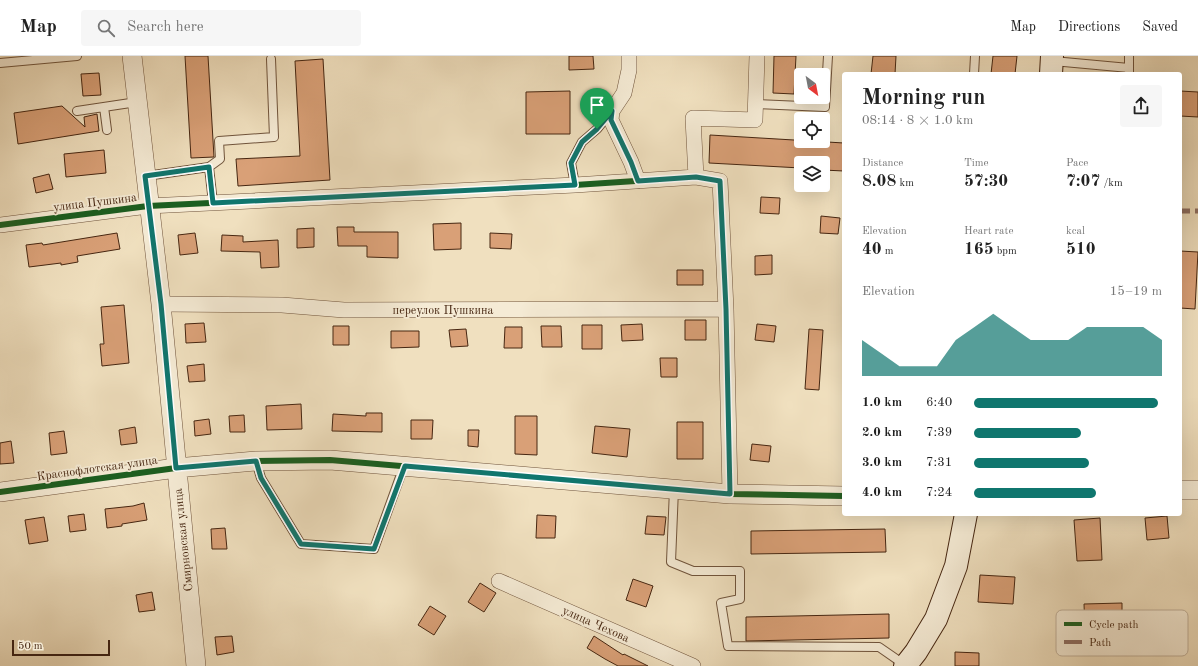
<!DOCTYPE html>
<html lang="en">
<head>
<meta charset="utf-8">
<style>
	body { margin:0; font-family:"Old Standard TT",serif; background:#f6f6f6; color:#222; height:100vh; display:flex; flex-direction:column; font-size:15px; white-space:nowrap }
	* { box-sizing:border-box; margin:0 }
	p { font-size:13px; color:#767676 }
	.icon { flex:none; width:22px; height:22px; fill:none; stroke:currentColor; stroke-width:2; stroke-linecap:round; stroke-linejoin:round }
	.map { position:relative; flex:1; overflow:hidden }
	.details { position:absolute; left:842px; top:16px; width:340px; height:444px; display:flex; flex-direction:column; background:#fff; border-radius:4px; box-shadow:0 4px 16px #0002 }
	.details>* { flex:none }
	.needle { width:26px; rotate:148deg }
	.buttons { position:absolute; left:794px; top:12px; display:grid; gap:8px }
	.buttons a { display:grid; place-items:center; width:36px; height:36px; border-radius:4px; background:#fff; box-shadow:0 4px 16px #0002; font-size:20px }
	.scale { position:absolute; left:12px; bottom:10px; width:98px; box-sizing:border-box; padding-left:4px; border:2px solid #462611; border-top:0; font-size:11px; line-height:14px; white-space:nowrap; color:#462611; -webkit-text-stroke:3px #f5ebd5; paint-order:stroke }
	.pin { position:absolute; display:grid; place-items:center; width:34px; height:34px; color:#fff; margin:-41px -17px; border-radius:50% 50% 50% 0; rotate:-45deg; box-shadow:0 0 4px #0007 }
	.pin .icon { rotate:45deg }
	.round { display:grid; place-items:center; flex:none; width:42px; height:42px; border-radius:4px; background:#f6f6f6 }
	.overview { display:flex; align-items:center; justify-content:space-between; height:68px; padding:0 20px }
	h1 { font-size:22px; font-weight:800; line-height:30px }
	.metrics { display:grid; grid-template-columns:repeat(3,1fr); gap:6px; height:68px; padding:4px 20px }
	.metrics div { display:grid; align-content:center }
	.metrics b { font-size:17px; font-weight:800 }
	.metrics small { font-size:11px; font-weight:400 }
	.metrics p { font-size:11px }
	.chart { height:112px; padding:8px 20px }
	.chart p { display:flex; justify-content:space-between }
	.chart svg { width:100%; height:72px; margin-top:4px; fill:#0f766e; opacity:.7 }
	ul { padding:0 20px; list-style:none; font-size:13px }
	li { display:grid; grid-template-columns:64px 48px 1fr; align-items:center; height:30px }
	li i { height:10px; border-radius:5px; background:#0f766e }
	header { display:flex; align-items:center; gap:24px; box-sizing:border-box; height:56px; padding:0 20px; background:#fff; border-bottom:1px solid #e0e0e0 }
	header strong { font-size:19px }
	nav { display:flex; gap:22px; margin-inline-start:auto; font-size:14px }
	.search { width:280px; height:36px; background:#f6f6f6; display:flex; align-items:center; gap:10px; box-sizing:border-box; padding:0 14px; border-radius:4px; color:#767676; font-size:15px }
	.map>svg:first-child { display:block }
	.building { fill:#d9a077; stroke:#462611 }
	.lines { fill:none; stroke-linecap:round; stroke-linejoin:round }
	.service-casing { stroke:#70543c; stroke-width:10 }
	.minor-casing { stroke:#70543c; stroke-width:16 }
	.tertiary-casing { stroke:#70543c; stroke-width:20 }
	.secondary-casing { stroke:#462611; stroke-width:24 }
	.service { stroke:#f5ebd5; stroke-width:8 }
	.minor { stroke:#f5ebd5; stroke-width:15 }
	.tertiary { stroke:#f5ebd5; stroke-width:19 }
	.secondary { stroke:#f5ebd5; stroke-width:22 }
	.quiet { stroke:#8d6e63; stroke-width:5; stroke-dasharray:10 5; stroke-linecap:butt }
	.cycleway-casing { stroke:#f5ebd5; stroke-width:8 }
	.cycleway { stroke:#1b5e20; stroke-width:6 }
	.route-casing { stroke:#fff; stroke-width:8 }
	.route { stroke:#0f766e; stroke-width:5 }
	.labels { text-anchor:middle; stroke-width:3.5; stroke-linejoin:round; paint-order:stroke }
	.street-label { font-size:12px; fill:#462611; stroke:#f5ebd5 }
	.key { fill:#f5ebd5; stroke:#c0b09a; stroke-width:1 }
	.key-label { font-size:11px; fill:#462611 }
</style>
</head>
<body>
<header>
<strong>Map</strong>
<div class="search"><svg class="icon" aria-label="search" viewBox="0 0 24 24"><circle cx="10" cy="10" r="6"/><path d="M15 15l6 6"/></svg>Search here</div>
<nav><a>Map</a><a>Directions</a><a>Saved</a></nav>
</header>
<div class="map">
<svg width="1198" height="610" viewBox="0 0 1198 610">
	<rect width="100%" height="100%" fill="#f0e0bf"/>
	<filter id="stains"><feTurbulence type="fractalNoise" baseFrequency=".005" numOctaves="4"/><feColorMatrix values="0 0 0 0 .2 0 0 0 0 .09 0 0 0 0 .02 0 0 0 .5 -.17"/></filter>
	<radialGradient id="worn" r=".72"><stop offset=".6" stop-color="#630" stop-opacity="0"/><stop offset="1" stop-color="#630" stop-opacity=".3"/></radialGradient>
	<!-- building -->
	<path class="building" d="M185,0H208L214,101L191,102Z
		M569,0H593L594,13L569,14Z
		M774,0H796L794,38L773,37Z
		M873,0H896L895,18H871Z
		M993,0H1017L1015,18H991Z
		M323,3L330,124L238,130L236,103L300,100L295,5Z
		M99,17L101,39L83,40L81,18Z
		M570,35V78H526V36Z
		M1180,35L1198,36V61L1180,60Z
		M62,50L85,71L84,61L97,58L99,75L18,88L14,57Z
		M710,79L844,87V115L823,114V107H801V112L709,107Z
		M104,94L106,117L66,121L64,98Z
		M49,118L53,133L36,137L33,122Z
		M761,141L780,142L779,158L760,157Z
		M821,160L840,162L838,178L820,177Z
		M461,167V193L434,194L433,168Z
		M337,171H354V176H398V202L367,201V190H338Z
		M314,172V191L297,192V173Z
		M117,177L120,193L77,200L78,206L61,209V207L29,211L26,189L42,187L43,189Z
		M195,177L198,197L180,199L178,179Z
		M490,177L512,178L511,193L490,192Z
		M222,179L243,180V186L278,184L279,211L261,212L260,196L221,195Z
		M1180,195L1198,196L1195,253L1180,252Z
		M772,199V218L755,219V200Z
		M677,214H703V229H677Z
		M124,249L129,307L102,310L100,288H104L101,251Z
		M685,264H706V284H685Z
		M204,267L206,286L186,287L185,268Z
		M642,268L643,284L622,285L621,269Z
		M757,268L776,270L774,286L755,284Z
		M582,269H602V293H582Z
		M333,270H349V289H333Z
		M541,270H561L562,291H542Z
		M505,271H522V292H504Z
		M466,273L468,290L451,291L449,274Z
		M809,273L823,274L819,334L805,333Z
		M391,275H419V291L391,292Z
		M660,302H677V321H661Z
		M204,308L205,325L189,326L187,310Z
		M301,348L302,373L267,374L266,350Z
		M366,357H382V376L332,375L333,358L366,360Z
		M244,359L245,376H230L229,360Z
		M515,360H537V399L515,398Z
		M209,363L211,378L195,380L194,365Z
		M411,364H433L432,383H411Z
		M677,366H703V403H677Z
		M595,370L630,373L627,401L592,397Z
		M135,371L137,387L121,389L119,374Z
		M468,374H479L478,391L468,390Z
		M64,375L67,397L51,399L49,377Z
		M11,385L14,407L0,408V387Z
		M752,388L771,390L769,406L750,404Z
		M144,447L147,464L122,468V470L107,472L105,453L133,450Z
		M84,458L86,474L70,476L68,460Z
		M537,459L556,460L555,482H536Z
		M647,460L666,461L664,479L645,478Z
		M1167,460L1169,482L1147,484L1145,462Z
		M44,461L48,485L29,488L25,464Z
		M1100,462L1102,504L1077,505L1074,464Z
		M225,472L227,493H212L211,473Z
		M885,473L886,496L751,498V475Z
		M980,519L1015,521L1013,548L978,546Z
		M633,523L653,530L646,551L626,544Z
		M480,527L496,537L484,556L468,546Z
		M152,536L155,554L139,556L136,539Z
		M1122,547V574L1085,575L1084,548Z
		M430,550L446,560L434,579L418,569Z
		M889,558V582L746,585V561Z
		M232,580L234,596L217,599L215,581Z
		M594,580L623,599L624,598L648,610H618L605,603L587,592Z
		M955,596L979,597V610H955Z"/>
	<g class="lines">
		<defs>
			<path id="service" d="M1053,5L1129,12V18
				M0,7L77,0
				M1129,12V0
				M974,18L975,0
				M755,48L825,51L828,0
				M104,51L107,74
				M77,55L137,46
				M209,111L220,103L219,85L274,81L271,3
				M146,120L209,111L213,147
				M575,129L571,107L582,86L597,73L610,57
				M256,405L261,422L301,488L374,493L404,410
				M674,433L671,506L693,515H740V543L721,547L728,590L879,591L905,609"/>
			<path id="minor" d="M629,0V14L624,37L612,55L611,64L631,106L638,125
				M0,169L148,150L575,129L696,121
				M161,248L282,249L344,254L726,253
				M730,438L726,253L720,125L696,121L693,62L755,64L757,0
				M499,525L693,610"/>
			<path id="tertiary" d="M132,0L161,248L196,610
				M1180,434H1198
				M0,436L176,412L256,405L330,404L730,438L844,440"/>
			<path id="secondary" d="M1051,18L1052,0
				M905,610L916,596L936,563L956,510L966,458"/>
		</defs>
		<!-- service casing -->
		<use href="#service" class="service-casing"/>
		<!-- minor casing -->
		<use href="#minor" class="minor-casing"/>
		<!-- tertiary casing -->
		<use href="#tertiary" class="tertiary-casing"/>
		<!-- secondary casing -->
		<use href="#secondary" class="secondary-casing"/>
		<!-- service -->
		<use href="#service" class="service"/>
		<!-- minor -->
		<use href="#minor" class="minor"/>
		<!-- tertiary -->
		<use href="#tertiary" class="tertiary"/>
		<!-- secondary -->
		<use href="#secondary" class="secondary"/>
		<!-- quiet -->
		<path class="quiet" d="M1180,155H1198"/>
		<defs>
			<path id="cycleway" d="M0,169L148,150L575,129L696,121
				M0,436L176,412L256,405L330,404L730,438L844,440"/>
		</defs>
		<!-- cycleway casing -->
		<use href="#cycleway" class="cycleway-casing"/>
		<!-- cycleway -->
		<use href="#cycleway" class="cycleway"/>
	</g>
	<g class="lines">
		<defs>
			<path id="route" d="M612,55L611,64L631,106L638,125L696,121L720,125L726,253L730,438L405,410L374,493L301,488L261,422L256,405L176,412L161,248L145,120L209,111L213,147L575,129L571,107L582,86L597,73Z"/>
		</defs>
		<!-- route casing -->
		<use href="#route" class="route-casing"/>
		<!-- route -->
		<use href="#route" class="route"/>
	</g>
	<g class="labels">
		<!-- street labels -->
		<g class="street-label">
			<text transform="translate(95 146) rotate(-7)" y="4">улица Пушкина</text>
			<text x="443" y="258">переулок Пушкина</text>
			<text transform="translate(97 412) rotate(-8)" y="4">Краснофлотская улица</text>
			<text transform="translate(183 484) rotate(-96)" y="4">Смирновская улица</text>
			<text transform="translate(596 568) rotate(24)" y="4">улица Чехова</text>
		</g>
	</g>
	<!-- legend -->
	<rect x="1056" y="554" width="132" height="46" rx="6" class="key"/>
	<rect x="1064" y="566" width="18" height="4" fill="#1b5e20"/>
	<rect x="1064" y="584" width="18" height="4" fill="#8d6e63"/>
	<g class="key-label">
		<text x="1089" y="572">Cycle path</text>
		<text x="1089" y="590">Path</text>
	</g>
	<rect width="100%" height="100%" filter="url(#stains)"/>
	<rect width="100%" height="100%" fill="url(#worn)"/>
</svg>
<div class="buttons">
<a><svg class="needle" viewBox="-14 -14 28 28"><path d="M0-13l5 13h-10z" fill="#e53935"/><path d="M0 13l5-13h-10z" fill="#767676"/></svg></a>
<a><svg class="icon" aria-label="locate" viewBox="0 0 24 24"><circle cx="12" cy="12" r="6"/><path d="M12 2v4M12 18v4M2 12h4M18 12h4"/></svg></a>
<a><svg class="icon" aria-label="layers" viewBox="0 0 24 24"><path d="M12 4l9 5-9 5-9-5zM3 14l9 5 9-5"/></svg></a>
</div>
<div class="scale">50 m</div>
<div class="pin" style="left:597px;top:73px;background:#1e9e55"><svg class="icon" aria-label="arrive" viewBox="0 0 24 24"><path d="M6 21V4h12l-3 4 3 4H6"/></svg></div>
<section class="details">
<div class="overview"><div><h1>Morning run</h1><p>08:14 · 8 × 1.0 km</p></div><a class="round"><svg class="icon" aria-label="share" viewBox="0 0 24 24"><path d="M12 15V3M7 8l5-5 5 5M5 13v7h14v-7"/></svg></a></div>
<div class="metrics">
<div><p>Distance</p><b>8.08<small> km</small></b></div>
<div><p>Time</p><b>57:30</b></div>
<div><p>Pace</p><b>7:07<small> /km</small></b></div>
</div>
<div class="metrics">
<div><p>Elevation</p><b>40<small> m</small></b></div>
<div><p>Heart rate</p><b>165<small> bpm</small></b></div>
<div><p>kcal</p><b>510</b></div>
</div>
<div class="chart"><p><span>Elevation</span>15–19 m</p>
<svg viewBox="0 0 160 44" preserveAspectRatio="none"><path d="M0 44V22L10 30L20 38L30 38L40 38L50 22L60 14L70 6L80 14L90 22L100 22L110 22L120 14L130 14L140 14L150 14L160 22V44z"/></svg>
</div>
<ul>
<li><b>1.0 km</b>6:40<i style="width:98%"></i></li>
<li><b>2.0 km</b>7:39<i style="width:57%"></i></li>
<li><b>3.0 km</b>7:31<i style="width:61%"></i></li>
<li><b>4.0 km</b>7:24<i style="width:65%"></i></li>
</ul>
</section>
</div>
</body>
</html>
